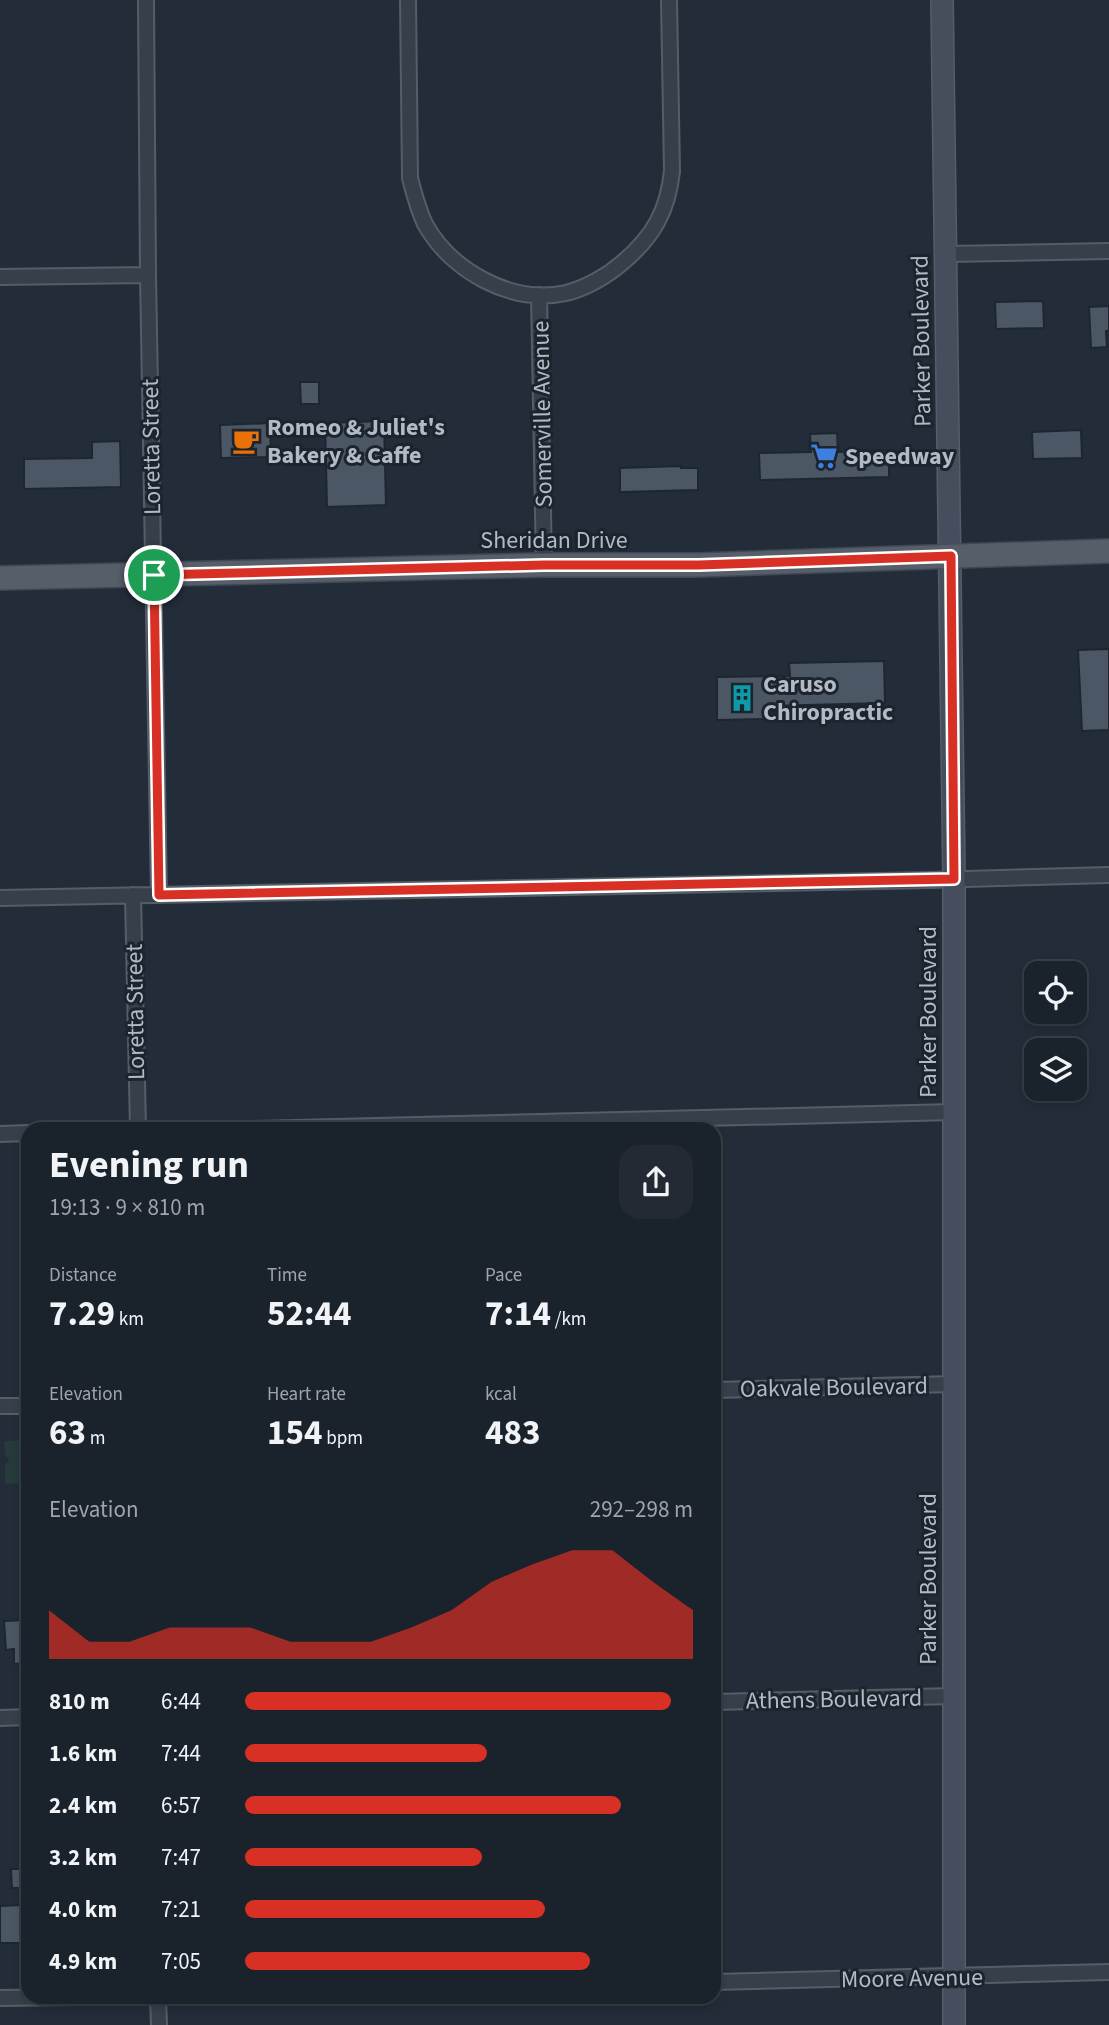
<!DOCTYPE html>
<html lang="en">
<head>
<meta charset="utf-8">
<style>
	body { margin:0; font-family:"Source Sans 3",sans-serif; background:#232a33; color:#f1f3f6; height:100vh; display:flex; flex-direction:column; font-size:26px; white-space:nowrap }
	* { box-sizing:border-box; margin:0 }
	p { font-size:23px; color:#9fa4a9 }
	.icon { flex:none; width:38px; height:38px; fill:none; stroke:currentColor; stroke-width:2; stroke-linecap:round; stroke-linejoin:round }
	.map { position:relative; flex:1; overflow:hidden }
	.drawer { position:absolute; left:21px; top:1122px; width:700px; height:882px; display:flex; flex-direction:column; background:#1a222b; border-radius:21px; box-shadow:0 4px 10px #0003,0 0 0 2px #383f47 }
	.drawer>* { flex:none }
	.buttons { position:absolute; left:1024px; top:961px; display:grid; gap:14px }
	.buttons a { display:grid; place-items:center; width:63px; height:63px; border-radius:14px; background:#1a222b; box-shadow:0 4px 10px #0003,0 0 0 2px #383f47; font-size:35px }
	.pin { position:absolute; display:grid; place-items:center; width:60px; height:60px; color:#fff; margin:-30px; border:4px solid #fff; border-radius:50%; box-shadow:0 2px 7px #0007 }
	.round { display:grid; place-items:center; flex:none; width:74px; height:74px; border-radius:21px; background:#232a33 }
	.overview { display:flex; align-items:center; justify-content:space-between; height:119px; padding:0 28px }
	h1 { font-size:38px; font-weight:700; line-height:52px }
	.stats { display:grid; grid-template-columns:repeat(3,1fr); gap:10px; height:119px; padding:7px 28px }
	.stats div { display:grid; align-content:center }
	.stats b { font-size:35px; font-weight:700 }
	.stats small { font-size:19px; font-weight:400 }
	.stats p { font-size:19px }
	.chart { height:196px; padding:14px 28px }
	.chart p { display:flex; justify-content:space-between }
	.chart svg { width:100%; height:126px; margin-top:7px; fill:#d93025; opacity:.7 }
	ul { padding:0 28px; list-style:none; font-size:23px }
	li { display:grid; grid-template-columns:112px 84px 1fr; align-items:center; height:52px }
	li i { height:18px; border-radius:9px; background:#d93025 }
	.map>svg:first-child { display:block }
	.green { fill:#263a3b }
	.building { fill:#4c5765; stroke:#1e2630; stroke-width:2 }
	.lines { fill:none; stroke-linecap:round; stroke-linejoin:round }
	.street-casing { stroke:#555d67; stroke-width:18 }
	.secondary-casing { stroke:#555d67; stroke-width:24 }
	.primary-casing { stroke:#404852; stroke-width:26 }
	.street { stroke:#373f4a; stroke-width:14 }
	.secondary { stroke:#454e5c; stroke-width:21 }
	.primary { stroke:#555e69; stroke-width:23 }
	.route-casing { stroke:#fff; stroke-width:14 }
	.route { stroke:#d93025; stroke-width:9 }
	.labels { text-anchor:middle; stroke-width:6; stroke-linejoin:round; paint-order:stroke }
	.street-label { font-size:24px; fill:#b2bac5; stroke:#1c242e }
	.poi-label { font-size:24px; font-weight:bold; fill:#b2bac5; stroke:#1c242e; text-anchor:start }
</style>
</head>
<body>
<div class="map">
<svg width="1109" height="2025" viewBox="0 0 1109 2025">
	<rect width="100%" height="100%" fill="#232d39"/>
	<!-- green -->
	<path class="green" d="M28,1440V1483L5,1484V1465L9,1460L5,1454L4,1441Z"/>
	<!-- building -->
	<path class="building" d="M1043,301L1044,328L996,329L995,302Z
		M1109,306V331H1106L1107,347L1091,348L1089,307Z
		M300,382H319V404H301Z
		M384,421L386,505L327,507L325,423Z
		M270,423L271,457L221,458L220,425Z
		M1081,430L1082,458L1033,459L1032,432Z
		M837,433L838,452L889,450V477L760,480L759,453L811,452L810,434Z
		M120,441L121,487L24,489V459L92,458V442Z
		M681,466V468H698V490L620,492V468Z
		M1109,649V730L1082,731L1078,650Z
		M884,661L885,703L768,706V719L717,720V677L790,676L789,663Z
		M28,1620V1663L14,1664V1649L6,1650L4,1621Z
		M11,1869H26V1888H12Z
		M20,1905V1943H0V1906Z"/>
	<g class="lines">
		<defs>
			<path id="street" d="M146,0L148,275L159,895
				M408,0L410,178C414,194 418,209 425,224C451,271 512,305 566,293C586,288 607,276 622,263C653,237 668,211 672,171L669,0
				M946,254L1109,251
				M0,277L148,275
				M539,295L544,565
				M133,895L138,1129
				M0,898L931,880L1109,875
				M254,1129L954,1112
				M0,1134L28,1133
				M714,1390L954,1384
				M0,1406H28
				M714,1702L954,1696
				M0,1718L28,1717
				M714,1982L1109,1972
				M158,1997L159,2025
				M0,1998L74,1997"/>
			<path id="secondary" d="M942,0L954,879V2025"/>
			<path id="primary" d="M0,578L544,565H699L1109,551"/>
		</defs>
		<!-- street casing -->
		<use href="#street" class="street-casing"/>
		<!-- secondary casing -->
		<use href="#secondary" class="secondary-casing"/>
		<!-- primary casing -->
		<use href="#primary" class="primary-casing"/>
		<!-- street -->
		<use href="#street" class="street"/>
		<!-- secondary -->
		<use href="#secondary" class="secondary"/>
		<!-- primary -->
		<use href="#primary" class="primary"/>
	</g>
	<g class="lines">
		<defs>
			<path id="route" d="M951,556L954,879L159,895L154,575L544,565H699Z"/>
		</defs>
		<!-- route casing -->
		<use href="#route" class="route-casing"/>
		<!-- route -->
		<use href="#route" class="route"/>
	</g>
	<!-- icons -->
	<defs>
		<symbol id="cafe-bare" viewBox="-9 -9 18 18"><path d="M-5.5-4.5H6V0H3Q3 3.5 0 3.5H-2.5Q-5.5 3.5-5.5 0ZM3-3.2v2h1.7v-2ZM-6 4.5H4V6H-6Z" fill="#e8710a" stroke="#1c242e" stroke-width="2.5" paint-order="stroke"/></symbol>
		<symbol id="supermarket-bare" viewBox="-9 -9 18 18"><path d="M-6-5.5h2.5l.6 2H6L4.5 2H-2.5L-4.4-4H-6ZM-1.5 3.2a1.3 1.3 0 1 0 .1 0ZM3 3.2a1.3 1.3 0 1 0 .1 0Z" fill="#3f7fe0" stroke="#1c242e" stroke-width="2.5" paint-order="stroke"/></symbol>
		<symbol id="building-bare" viewBox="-9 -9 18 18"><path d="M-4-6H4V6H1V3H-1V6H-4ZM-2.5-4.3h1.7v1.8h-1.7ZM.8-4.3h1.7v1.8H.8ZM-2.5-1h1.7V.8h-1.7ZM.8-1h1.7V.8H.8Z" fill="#0f9aa8" stroke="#1c242e" stroke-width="2.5" paint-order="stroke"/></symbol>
	</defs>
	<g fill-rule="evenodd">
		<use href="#cafe-bare" x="227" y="422" width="38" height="38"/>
		<use href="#supermarket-bare" x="805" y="437" width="38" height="38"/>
		<use href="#building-bare" x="723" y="679" width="38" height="38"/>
	</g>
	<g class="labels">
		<!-- street labels -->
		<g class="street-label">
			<text transform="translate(921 341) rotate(-91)" y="8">Parker Boulevard</text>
			<text transform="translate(542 414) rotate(-91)" y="8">Somerville Avenue</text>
			<text transform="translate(151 447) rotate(-91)" y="8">Loretta Street</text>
			<text x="554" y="548">Sheridan Drive</text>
			<text transform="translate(135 1012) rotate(-91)" y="8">Loretta Street</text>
			<text transform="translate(928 1012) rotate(-90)" y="8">Parker Boulevard</text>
			<text transform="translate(834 1387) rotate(-1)" y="8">Oakvale Boulevard</text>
			<text transform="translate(928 1579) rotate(-90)" y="8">Parker Boulevard</text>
			<text transform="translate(834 1699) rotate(-1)" y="8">Athens Boulevard</text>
			<text transform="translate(912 1978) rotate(-1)" y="8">Moore Avenue</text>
		</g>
		<!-- poi labels -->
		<g class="poi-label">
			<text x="267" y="435">Romeo &amp; Juliet's<tspan x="267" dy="28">Bakery &amp; Caffe</tspan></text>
			<text x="845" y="464">Speedway</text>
			<text x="763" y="692">Caruso<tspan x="763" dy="28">Chiropractic</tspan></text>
		</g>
	</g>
</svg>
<div class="buttons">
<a><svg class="icon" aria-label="locate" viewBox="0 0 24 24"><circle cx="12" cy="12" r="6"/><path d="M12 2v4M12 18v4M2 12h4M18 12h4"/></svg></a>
<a><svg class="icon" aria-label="layers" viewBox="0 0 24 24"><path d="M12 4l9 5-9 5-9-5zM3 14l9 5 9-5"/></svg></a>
</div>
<div class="pin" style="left:154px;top:575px;background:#1e9e55"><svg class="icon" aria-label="arrive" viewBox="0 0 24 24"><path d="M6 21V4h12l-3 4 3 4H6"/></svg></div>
<section class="drawer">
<div class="overview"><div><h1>Evening run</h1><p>19:13 · 9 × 810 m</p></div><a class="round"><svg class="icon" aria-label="share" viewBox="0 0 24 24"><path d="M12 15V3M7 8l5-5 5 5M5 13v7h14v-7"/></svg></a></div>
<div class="stats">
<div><p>Distance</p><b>7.29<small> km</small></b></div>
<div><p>Time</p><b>52:44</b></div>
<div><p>Pace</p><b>7:14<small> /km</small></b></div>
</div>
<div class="stats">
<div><p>Elevation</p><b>63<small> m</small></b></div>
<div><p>Heart rate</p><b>154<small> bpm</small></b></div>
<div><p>kcal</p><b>483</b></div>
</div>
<div class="chart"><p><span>Elevation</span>292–298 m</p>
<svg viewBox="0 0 160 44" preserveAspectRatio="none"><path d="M0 44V27L10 38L20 38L30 33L40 33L50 33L60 38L70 38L80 38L90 33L100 27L110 17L120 11L130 6L140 6L150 17L160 27V44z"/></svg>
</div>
<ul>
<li><b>810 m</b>6:44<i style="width:95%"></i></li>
<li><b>1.6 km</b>7:44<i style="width:54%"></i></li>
<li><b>2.4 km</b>6:57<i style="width:84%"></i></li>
<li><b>3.2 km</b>7:47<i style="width:53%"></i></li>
<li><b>4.0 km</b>7:21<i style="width:67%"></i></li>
<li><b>4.9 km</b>7:05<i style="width:77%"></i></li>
</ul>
</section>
</div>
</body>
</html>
